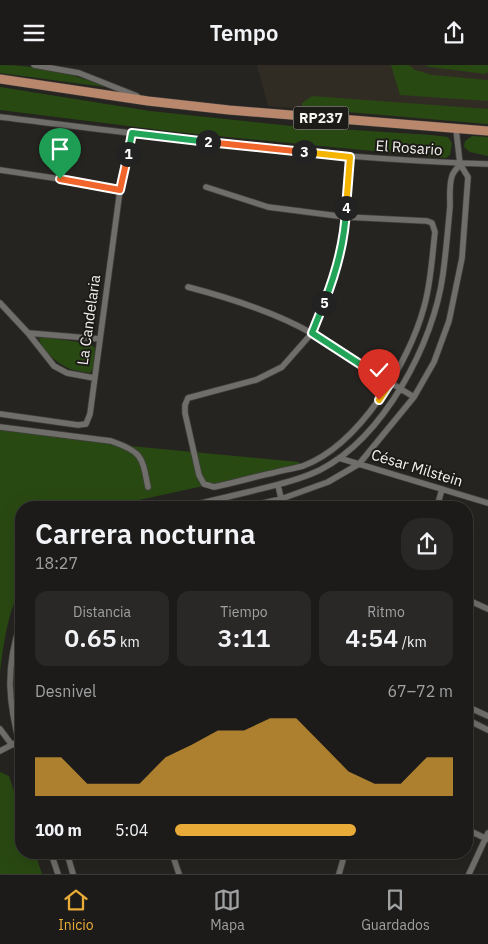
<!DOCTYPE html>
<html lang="es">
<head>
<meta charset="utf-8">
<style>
	body { margin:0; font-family:"IBM Plex Sans",sans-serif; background:#292826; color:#f1f3f6; height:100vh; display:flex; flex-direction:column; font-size:19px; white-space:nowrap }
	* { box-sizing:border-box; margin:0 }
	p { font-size:16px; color:#a0a1a2 }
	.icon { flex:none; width:28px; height:28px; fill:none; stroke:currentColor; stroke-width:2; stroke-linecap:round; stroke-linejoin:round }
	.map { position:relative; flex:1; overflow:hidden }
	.sheet { position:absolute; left:15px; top:436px; width:458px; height:358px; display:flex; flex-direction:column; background:#1c1b19; border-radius:20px; box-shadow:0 5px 20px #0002,0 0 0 1px #3a3938 }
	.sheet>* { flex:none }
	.pin { position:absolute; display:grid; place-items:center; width:42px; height:42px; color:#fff; margin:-51px -21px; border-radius:50% 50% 50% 0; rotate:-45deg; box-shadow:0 0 5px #0007 }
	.pin .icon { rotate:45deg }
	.km { position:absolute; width:25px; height:25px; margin:-12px; border-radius:50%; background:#222; color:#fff; font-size:14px; line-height:25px; text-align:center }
	.round { display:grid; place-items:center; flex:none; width:52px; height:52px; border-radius:20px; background:#292826 }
	.head { display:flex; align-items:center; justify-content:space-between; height:85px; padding:0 20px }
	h1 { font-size:28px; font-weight:600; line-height:38px }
	.stats { display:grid; grid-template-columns:repeat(3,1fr); gap:8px; height:85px; padding:5px 20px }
	.stats div { display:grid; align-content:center; border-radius:12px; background:#292826; text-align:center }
	.stats b { font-size:25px; font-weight:600 }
	.stats small { font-size:14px; font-weight:400 }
	.stats p { font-size:14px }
	.chart { height:140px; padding:10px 20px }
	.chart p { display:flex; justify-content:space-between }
	.chart svg { width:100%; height:90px; margin-top:5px; fill:#e9ab38; opacity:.7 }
	ul { padding:0 20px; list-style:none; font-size:16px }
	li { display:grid; grid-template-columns:80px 60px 1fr; align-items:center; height:38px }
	li i { height:12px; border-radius:6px; background:#e9ab38 }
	header { display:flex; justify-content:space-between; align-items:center; height:65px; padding:0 20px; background:#1c1b19; font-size:22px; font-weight:600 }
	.tabs { display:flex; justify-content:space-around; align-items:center; height:70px; border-top:1px solid #3a3938; background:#1c1b19; font-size:14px; color:#a0a1a2 }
	.tabs a { display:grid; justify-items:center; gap:2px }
	.tabs .current { color:#e9ab38 }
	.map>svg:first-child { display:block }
	.built { fill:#312c23 }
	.green { fill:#294912 }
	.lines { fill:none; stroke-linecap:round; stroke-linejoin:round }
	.minor-casing { stroke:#41403d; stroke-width:7 }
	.primary-casing { stroke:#41403d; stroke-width:10 }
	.minor { stroke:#706e6a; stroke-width:5.5 }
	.primary { stroke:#b9876c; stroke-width:9 }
	.split-1-casing { stroke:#fff; stroke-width:10 }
	.split-2-casing { stroke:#fff; stroke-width:10 }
	.split-3-casing { stroke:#fff; stroke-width:10 }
	.split-4-casing { stroke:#fff; stroke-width:10 }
	.split-5-casing { stroke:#fff; stroke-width:10 }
	.split-6-casing { stroke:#fff; stroke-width:10 }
	.split-7-casing { stroke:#fff; stroke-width:10 }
	.split-1 { stroke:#f0652b; stroke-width:6 }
	.split-2 { stroke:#22a559; stroke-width:6 }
	.split-3 { stroke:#f0652b; stroke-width:6 }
	.split-4 { stroke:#f5b400; stroke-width:6 }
	.split-5 { stroke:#22a559; stroke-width:6 }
	.split-6 { stroke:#22a559; stroke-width:6 }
	.split-7 { stroke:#f5b400; stroke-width:6 }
	.labels { text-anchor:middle; stroke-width:4; stroke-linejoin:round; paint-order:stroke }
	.shield { fill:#1d1b17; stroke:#b4b2af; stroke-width:1 }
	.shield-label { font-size:14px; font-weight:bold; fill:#f4f3f0 }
	.street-label { font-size:15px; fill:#f4f3f0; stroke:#1d1b17 }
</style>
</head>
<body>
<header><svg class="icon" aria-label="menu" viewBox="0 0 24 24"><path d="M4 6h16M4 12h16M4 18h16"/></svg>Tempo<svg class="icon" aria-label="share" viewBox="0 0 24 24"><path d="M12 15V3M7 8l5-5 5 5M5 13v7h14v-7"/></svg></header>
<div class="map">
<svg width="488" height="809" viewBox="0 0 488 809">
	<rect width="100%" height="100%" fill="#262421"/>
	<!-- built -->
	<path class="built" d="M257,0H488V59L268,41Z"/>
	<!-- green -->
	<path class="green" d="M0,0C35,0 73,8 105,22L0,8Z
		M391,0H409L415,5L432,10L488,15V36L400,30Z
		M425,0H488V7L486,9L429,2Z
		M0,22L150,46L292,61L431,70L448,72L452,78L450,90L446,93L176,67L0,45Z
		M312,31L488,44V59L302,43V38Z
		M472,71L488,72V91L470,87L464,82L465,76Z
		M45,272L91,279L95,283L94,302L90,308C84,307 76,306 70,304C59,299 41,286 39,273Z
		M0,365L109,379L299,397V400L139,435L125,442H21V523C8,546 3,581 0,608Z
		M0,707L9,711L21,747V788H35L42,809H0Z"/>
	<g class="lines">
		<defs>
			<path id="minor" d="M34,0L79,8L137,31
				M0,52C162,72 325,94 488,99
				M0,105L87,118L120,125
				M206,122L268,142L346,152L427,156L432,158L435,167C432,192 431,218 424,242C409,298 359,380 303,401C293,404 282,405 273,408C253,412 234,418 214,422L204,419L199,410L185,348V340L188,333L256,315L282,302L312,268L331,219L340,186L346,152L350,92
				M188,222C230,233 275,247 313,269C348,289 380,312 414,332
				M0,238L28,268L54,301L67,308L94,313
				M28,268L100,274
				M0,349L78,360L86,359L90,349L120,125L132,69
				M0,362L111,376C143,387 142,392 148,422
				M339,393L488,438
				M278,420L283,442
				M185,442C206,437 227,432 248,427C272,421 297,416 320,405C384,372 434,278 443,209C446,187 448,164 450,141C450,132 449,120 452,111C453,107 458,102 460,99
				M246,442L281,434L328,417L359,399L414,332L434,297L449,256L462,193L468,112L460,99L456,64
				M437,442L442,424
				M466,534L488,544
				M21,557C5,603 8,638 21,684
				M466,641L488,651
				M466,654L488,665
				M0,664L12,680
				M0,686L19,676
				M466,764L487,774
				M51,788L58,809
				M67,788L73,809
				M172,788L179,809
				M339,809L345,788
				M469,809L488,768"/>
			<path id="primary" d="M0,14L148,36L229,45L488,66"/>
		</defs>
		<!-- minor casing -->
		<use href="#minor" class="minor-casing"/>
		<!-- primary casing -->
		<use href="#primary" class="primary-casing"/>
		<!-- minor -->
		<use href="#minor" class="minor"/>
		<!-- primary -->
		<use href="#primary" class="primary"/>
	</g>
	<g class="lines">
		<defs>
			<path id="split-1" d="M60,114L120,125L128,89"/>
			<path id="split-2" d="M128,89L132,68L208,77"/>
			<path id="split-3" d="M208,77L304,87"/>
			<path id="split-4" d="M304,87L350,92L346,143"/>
			<path id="split-5" d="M324,238C336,208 345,175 346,143"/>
			<path id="split-6" d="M324,238L312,268L366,303"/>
			<path id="split-7" d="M366,303L390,318L379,335"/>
		</defs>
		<!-- split-1 casing -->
		<use href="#split-1" class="split-1-casing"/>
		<!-- split-2 casing -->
		<use href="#split-2" class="split-2-casing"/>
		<!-- split-3 casing -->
		<use href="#split-3" class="split-3-casing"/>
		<!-- split-4 casing -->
		<use href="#split-4" class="split-4-casing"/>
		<!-- split-5 casing -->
		<use href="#split-5" class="split-5-casing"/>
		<!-- split-6 casing -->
		<use href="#split-6" class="split-6-casing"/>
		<!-- split-7 casing -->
		<use href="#split-7" class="split-7-casing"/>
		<!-- split-1 -->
		<use href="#split-1" class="split-1"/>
		<!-- split-2 -->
		<use href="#split-2" class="split-2"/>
		<!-- split-3 -->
		<use href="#split-3" class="split-3"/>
		<!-- split-4 -->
		<use href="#split-4" class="split-4"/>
		<!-- split-5 -->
		<use href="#split-5" class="split-5"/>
		<!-- split-6 -->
		<use href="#split-6" class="split-6"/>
		<!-- split-7 -->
		<use href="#split-7" class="split-7"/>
	</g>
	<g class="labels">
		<!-- shield labels -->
		<rect class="shield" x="293.5" y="41.5" width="55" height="23" rx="4"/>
		<g class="shield-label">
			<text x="321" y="58">RP237</text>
		</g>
		<!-- street labels -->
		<g class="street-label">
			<text transform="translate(409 83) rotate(4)" y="5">El Rosario</text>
			<text transform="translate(89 255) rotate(-82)" y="5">La Candelaria</text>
			<text transform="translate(417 403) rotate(17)" y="5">César Milstein</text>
		</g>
	</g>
</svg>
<div class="pin" style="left:60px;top:114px;background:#1e9e55"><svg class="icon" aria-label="arrive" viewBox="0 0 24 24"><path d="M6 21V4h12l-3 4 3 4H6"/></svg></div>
<div class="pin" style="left:379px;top:335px;background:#d93025"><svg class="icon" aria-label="check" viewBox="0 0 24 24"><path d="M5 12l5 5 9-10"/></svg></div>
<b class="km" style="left:128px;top:89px">1</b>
<b class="km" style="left:208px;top:77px">2</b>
<b class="km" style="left:304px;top:87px">3</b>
<b class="km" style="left:346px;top:143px">4</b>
<b class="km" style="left:324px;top:238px">5</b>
<section class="sheet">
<div class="head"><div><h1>Carrera nocturna</h1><p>18:27</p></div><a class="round"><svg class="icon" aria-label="share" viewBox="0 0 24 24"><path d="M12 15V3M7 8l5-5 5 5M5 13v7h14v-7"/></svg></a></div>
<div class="stats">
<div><p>Distancia</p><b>0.65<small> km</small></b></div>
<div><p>Tiempo</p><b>3:11</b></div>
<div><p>Ritmo</p><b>4:54<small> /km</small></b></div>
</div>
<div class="chart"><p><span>Desnivel</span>67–72 m</p>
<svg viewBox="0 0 160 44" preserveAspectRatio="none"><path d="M0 44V25L10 25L20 38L30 38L40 38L50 25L60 19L70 12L80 12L90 6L100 6L110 19L120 32L130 38L140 38L150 25L160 25V44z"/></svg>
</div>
<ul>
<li><b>100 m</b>5:04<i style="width:65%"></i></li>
</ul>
</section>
</div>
<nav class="tabs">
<a class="current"><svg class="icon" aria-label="home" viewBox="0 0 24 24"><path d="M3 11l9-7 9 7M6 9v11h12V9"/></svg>Inicio</a>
<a><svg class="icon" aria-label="map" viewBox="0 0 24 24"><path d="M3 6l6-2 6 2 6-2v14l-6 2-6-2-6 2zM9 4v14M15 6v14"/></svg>Mapa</a>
<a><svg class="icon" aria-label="saved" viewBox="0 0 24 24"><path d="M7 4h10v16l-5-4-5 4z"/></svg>Guardados</a>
</nav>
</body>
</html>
